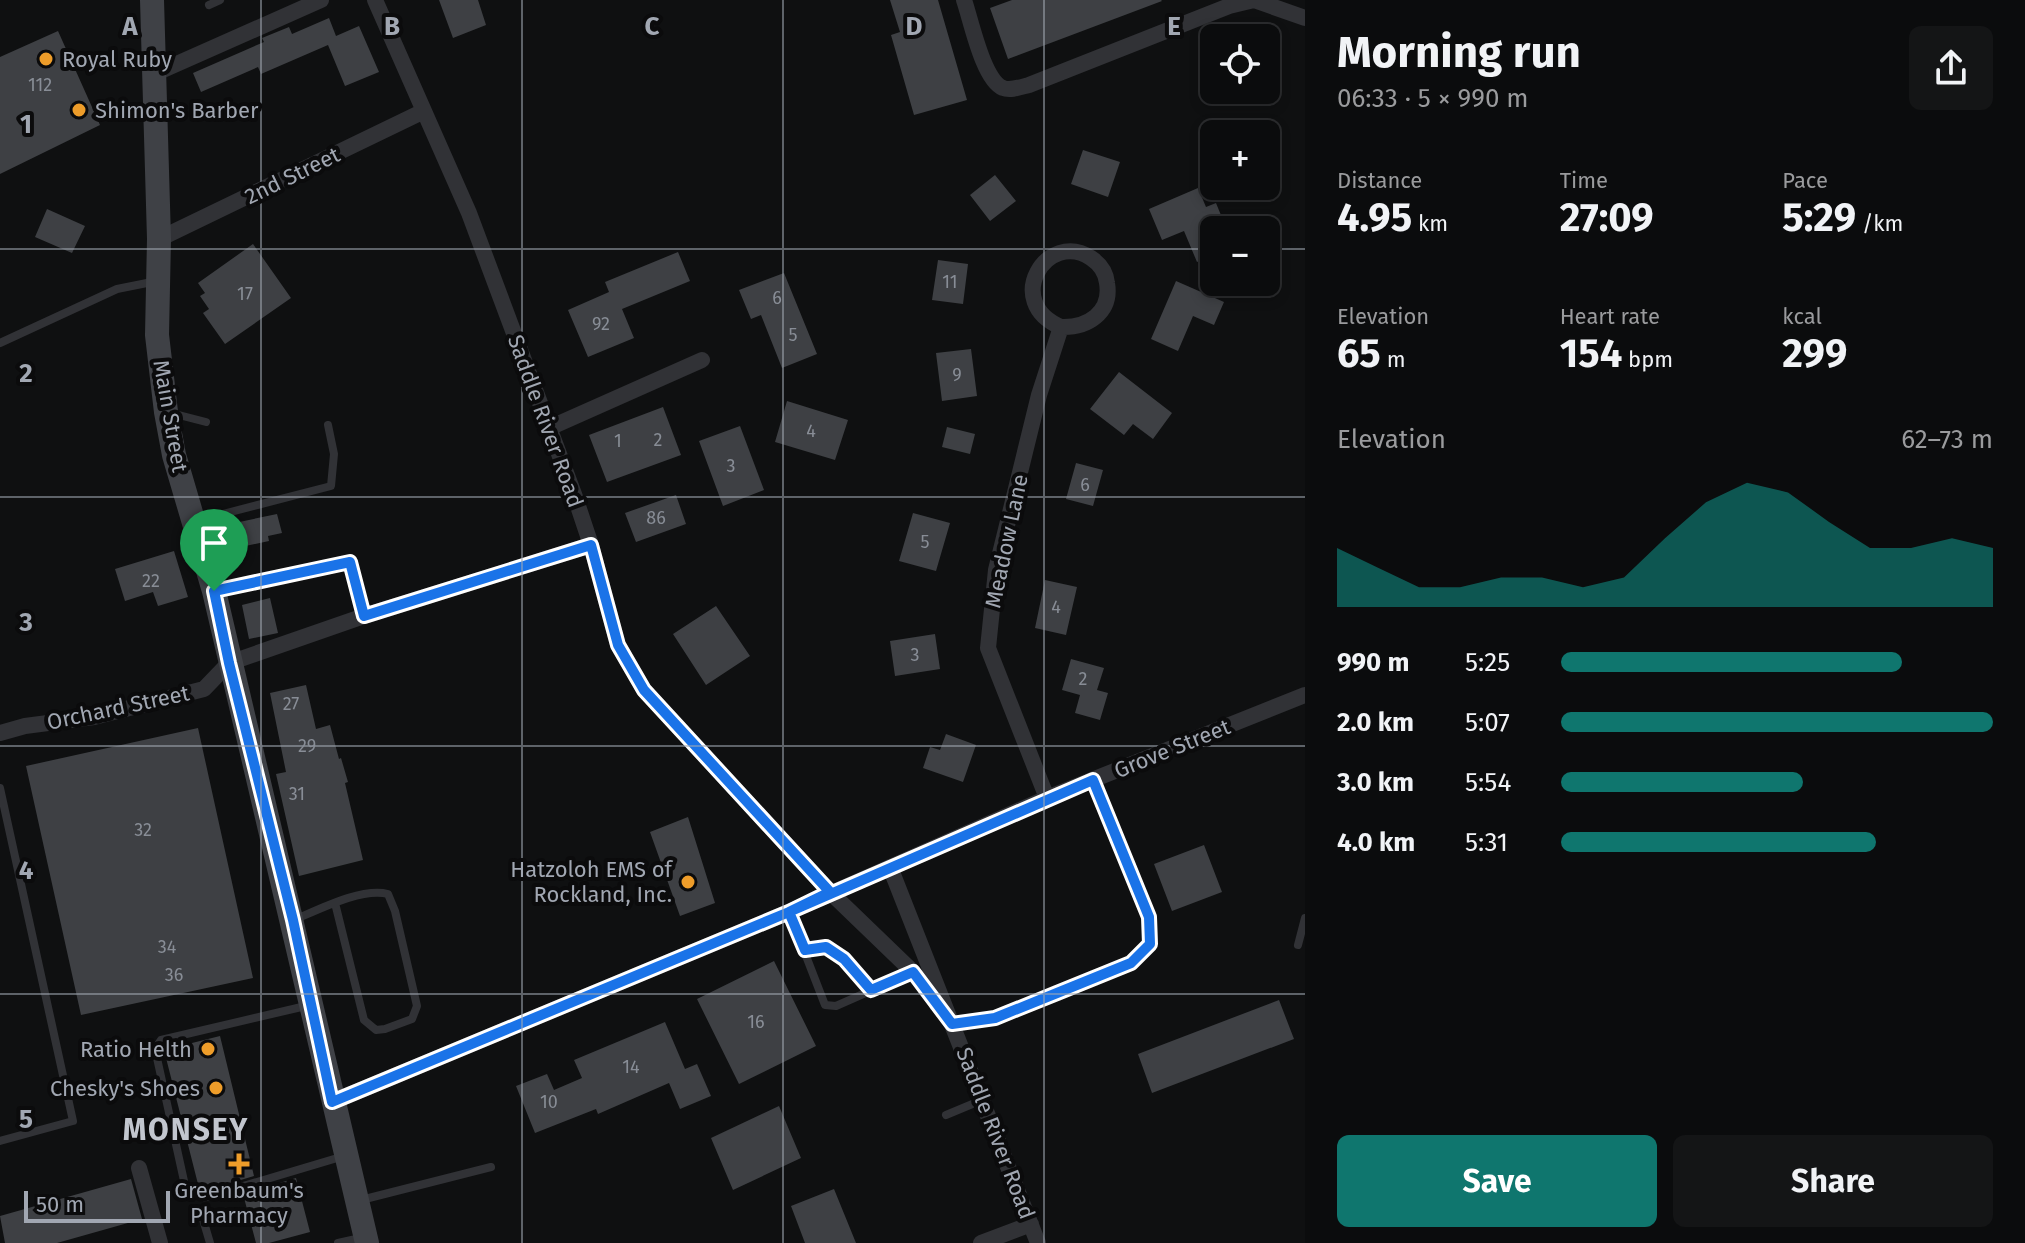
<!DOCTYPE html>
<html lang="en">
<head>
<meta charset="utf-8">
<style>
	body { margin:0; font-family:"Fira Sans",sans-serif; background:#141516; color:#f1f3f6; height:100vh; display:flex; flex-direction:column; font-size:30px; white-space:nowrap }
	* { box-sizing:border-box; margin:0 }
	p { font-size:26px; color:#9a9b9d }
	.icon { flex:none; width:44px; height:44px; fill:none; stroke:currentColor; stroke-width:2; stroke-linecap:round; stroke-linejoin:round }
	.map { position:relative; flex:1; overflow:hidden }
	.sheet { display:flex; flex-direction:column; background:#0b0c0d; width:720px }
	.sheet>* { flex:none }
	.buttons { position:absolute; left:1200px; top:24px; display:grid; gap:16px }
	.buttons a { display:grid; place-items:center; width:80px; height:80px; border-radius:12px; background:#0b0c0d; box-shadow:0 4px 12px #0003,0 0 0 2px #2b2c2e; font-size:40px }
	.scale { position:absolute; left:24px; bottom:20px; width:146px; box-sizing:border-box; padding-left:8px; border:4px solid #a1a7b2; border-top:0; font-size:22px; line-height:28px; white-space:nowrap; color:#a1a7b2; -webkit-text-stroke:6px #0b0b0c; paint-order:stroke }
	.pin { position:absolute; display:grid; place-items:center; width:68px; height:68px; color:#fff; margin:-82px -34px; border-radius:50% 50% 50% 0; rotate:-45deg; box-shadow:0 0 8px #0007 }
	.pin .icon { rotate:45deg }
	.round { display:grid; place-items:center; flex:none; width:84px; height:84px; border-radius:12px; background:#141516 }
	.summary { display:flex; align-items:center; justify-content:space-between; height:136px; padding:0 32px }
	h1 { font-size:44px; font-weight:700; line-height:60px }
	.figures { display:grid; grid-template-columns:repeat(3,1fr); gap:12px; height:136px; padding:8px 32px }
	.figures div { display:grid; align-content:center }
	.figures b { font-size:40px; font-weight:700 }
	.figures small { font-size:22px; font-weight:400 }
	.figures p { font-size:22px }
	.chart { height:224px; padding:16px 32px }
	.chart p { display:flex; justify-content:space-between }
	.chart svg { width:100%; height:144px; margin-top:8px; fill:#0f766e; opacity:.7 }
	.cta { display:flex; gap:16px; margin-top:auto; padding:16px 32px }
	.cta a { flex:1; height:92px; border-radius:12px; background:#0f766e; color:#fff; font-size:32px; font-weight:700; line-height:92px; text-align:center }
	.cta a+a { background:#141516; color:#f1f3f6 }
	ul { padding:0 32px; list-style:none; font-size:26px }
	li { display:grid; grid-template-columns:128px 96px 1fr; align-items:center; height:60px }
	li i { height:20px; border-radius:10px; background:#0f766e }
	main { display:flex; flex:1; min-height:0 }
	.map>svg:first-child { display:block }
	.building { fill:#3e4044 }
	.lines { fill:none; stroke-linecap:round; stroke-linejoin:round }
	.lane { stroke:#313236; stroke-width:8 }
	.street { stroke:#313236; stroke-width:16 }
	.secondary { stroke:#3f4146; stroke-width:24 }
	.route-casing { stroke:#fff; stroke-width:16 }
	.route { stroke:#1a73e8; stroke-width:10 }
	.grid { fill:none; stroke:#a1a7b2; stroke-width:2; stroke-opacity:0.55 }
	.poi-dot { fill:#ee9d2a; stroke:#0b0b0c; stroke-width:3 }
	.labels { text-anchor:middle; stroke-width:8; stroke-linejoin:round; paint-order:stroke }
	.number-label { font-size:18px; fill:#888d96 }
	.poi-label { font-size:22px; fill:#a1a7b2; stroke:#0b0b0c; text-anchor:end }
	.street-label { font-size:22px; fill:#a1a7b2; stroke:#0b0b0c }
	.district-label { font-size:30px; font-weight:bold; letter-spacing:2px; fill:#c2c6ce; stroke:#0b0b0c }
	.grid-label { font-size:26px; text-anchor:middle; font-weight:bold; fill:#a1a7b2; stroke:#0b0b0c; stroke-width:8; stroke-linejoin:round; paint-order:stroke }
</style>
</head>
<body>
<main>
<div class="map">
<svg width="1305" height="1243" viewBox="0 0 1305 1243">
	<rect width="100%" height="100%" fill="#0f1011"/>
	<!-- building -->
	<path class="building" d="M439,0H478L486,25L453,38Z
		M890,0H938L967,100L914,115L891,35L900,32Z
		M1012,0H1161L1162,1L1008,59L990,8Z
		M329,18L336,36L359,26L379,72L345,86L328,45L261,74L258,67L201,92L193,73L264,42L262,38L289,27L292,34Z
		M58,31L100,125L0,174V57Z
		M1083,150L1120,162L1108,197L1071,184Z
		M995,175L1016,201L990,221L970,195Z
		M1198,188L1206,207L1216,203L1225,225L1214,230V254L1197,262L1184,231L1162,240L1149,209Z
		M47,209L85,226L72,253L35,237Z
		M253,244L291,298L225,344L203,313L209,309L200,296L205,293L198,283Z
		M678,252L690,281L622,309L634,338L588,357L568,310L609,292L605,282Z
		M938,260L968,264L963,304L932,300Z
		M784,273L817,354L782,368L761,315L751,319L739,290Z
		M1176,281L1224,302L1214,325L1193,316L1178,351L1151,339Z
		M971,349L977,396L942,401L936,353Z
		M1119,372L1172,413L1153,439L1133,424L1124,435L1090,409Z
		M787,401L848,420L835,460L775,442Z
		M663,407L681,455L607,482L589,435Z
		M740,426L764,490L723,506L699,441Z
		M947,427L975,434L970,454L942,447Z
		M1076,463L1103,470L1093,506L1066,499Z
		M676,495L686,524L636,542L625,513Z
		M913,513L950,523L936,571L899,561Z
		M277,514L282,533L268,536L269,541L231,549L225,525Z
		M174,551L188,597L158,606L153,592L125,601L115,569Z
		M1045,580L1077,587L1066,635L1035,628Z
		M270,598L278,633L249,639L242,605Z
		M716,606L750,656L706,685L673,634Z
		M935,634L940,669L895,676L890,641Z
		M1071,659L1104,668L1097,690L1108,693L1100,720L1075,713L1080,695L1062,690Z
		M306,685L316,729L330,725L339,759L341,758L348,782L345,783L363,860L299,876L276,774L286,772L270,693Z
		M198,728L253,978L81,1015L26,766Z
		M946,734L976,745L963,782L923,768L930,747L940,750Z
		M688,817L715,903L680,916L650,832Z
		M1204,845L1222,892L1172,911L1154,864Z
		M774,961L816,1046L739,1084L697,999Z
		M1279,1000L1294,1039L1152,1093L1138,1054Z
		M665,1022L685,1069L697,1064L711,1096L680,1109L669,1083L598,1114L596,1109L535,1133L516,1086L547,1074L554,1090L582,1078L574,1060Z
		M220,1036L254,1176L204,1191L199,1188L164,1050Z
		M779,1106L801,1158L733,1190L711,1138Z
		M296,1178L310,1232L269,1243H256L243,1194Z
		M131,1179L142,1219L57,1243H5L0,1216Z
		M834,1189L856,1243H805L791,1206Z"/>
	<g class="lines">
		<!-- lane -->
		<path class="lane" d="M209,5L220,0
			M0,343L117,289L157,281
			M171,413L206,422
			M196,521L331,486L334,454L328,425
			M218,590L350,562L364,616
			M0,788L73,1121L0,1141
			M789,912L825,1005L836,1006L913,972
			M294,920C318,910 362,887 388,894L395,911L417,1006L412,1019L385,1029L376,1030L364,1020L335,903
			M1298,945L1305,918
			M805,950L826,947L844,959L871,990
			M310,1005L161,1040L155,1049L186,1190L203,1198L344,1156
			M952,1024L995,1018L1131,963L1150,944L1149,917L1093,780
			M946,1115L982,1100
			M361,1200L491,1167
			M202,1216L210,1243
			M338,1243L365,1237"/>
		<!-- street -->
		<path class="street" d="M375,0L469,213L574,494L591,545L618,645L644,690L830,892L913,972L952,1024
			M964,0C971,20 983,80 1003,88C1010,91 1021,87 1029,85L1229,6L1254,0L1305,18
			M154,74L321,0
			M159,239L424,111
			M549,428L702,360
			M0,733L25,726L94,717L204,689L229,663L364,616L591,545
			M1047,798L988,648L996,570L1039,395L1061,327C1002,302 1047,229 1091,258C1100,264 1106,273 1107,283C1112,313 1087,328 1061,327
			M890,867L1038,1243
			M332,1102L789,912L1047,798L1305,695
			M139,1168L160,1243
			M981,1243L1031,1224"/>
		<!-- secondary -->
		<path class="secondary" d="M152,0L159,239L157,335L166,412L174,455L214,591L367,1243"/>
	</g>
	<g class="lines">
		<defs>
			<path id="route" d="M214,591L229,663L293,920L332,1102L789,912L1093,780L1149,917L1150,944L1131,963L1057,993L995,1018L952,1024L913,972L871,990L844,959L826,947L805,950L789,912L830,892L644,690L618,645L591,545L364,616L350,562L214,591"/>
		</defs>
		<!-- route casing -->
		<use href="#route" class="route-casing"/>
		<!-- route -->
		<use href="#route" class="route"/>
	</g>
	<!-- grid -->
	<path class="grid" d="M261,0V1243M522,0V1243M783,0V1243M1044,0V1243M0,249H1214M1266,249H1305M0,497H1305M0,746H1305M0,994H1305"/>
	<!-- markers -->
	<g class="poi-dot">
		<circle cx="46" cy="59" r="8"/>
		<circle cx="79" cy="110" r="8"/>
		<circle cx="688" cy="882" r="8"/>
		<circle cx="208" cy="1049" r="8"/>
		<circle cx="216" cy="1088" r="8"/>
		<path d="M235 1152h8v8h8v8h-8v8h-8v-8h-8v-8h8z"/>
	</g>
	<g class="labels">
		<!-- number labels -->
		<g class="number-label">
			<text x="40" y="91">112</text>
			<text x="950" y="288">11</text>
			<text x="245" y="300">17</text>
			<text x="777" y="304">6</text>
			<text x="601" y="330">92</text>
			<text x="793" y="341">5</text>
			<text x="957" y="381">9</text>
			<text x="811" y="437">4</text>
			<text x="658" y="446">2</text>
			<text x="618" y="447">1</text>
			<text x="731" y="472">3</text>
			<text x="1085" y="491">6</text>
			<text x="656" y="524">86</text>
			<text x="925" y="548">5</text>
			<text x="151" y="587">22</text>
			<text x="1056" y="613">4</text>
			<text x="915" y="661">3</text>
			<text x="1083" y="685">2</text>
			<text x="291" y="710">27</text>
			<text x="307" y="752">29</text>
			<text x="297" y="800">31</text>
			<text x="143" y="836">32</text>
			<text x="167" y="953">34</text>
			<text x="174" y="981">36</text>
			<text x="756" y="1028">16</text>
			<text x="631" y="1073">14</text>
			<text x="549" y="1108">10</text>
		</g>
		<!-- poi labels -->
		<g class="poi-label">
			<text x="62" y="67" text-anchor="start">Royal Ruby</text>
			<text x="95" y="118" text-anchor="start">Shimon's Barber</text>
			<text x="672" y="877">Hatzoloh EMS of<tspan x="672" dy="25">Rockland, Inc.</tspan></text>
			<text x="192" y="1057">Ratio Helth</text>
			<text x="200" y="1096">Chesky's Shoes</text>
			<text x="239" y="1198" text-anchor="middle">Greenbaum's<tspan x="239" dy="25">Pharmacy</tspan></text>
		</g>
		<!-- street labels -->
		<g class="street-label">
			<text transform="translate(292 175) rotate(-26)" y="8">2nd Street</text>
			<text transform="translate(171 416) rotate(80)" y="8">Main Street</text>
			<text transform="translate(546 421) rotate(70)" y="8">Saddle River Road</text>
			<text transform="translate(1006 541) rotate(-78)" y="8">Meadow Lane</text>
			<text transform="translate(118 707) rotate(-12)" y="8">Orchard Street</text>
			<text transform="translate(1172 748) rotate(-22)" y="8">Grove Street</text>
			<text transform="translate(996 1133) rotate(69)" y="8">Saddle River Road</text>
		</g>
		<!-- district labels -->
		<g class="district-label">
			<text x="186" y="1140">MONSEY</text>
		</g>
	</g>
	<g class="grid-label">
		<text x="130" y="35">A</text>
		<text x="392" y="35">B</text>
		<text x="652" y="35">C</text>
		<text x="914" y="35">D</text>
		<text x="1174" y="35">E</text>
		<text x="26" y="133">1</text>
		<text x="26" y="382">2</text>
		<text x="26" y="631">3</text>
		<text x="26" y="879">4</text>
		<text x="26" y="1128">5</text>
	</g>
</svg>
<div class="buttons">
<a><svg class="icon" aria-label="locate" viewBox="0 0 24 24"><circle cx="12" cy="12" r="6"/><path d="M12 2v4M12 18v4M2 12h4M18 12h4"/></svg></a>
<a>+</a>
<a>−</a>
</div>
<div class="scale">50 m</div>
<div class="pin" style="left:214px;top:591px;background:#1e9e55"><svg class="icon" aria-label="arrive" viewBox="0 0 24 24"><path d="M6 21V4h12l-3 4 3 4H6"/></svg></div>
</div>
<section class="sheet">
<div class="summary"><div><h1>Morning run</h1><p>06:33 · 5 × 990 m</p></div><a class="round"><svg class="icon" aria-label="share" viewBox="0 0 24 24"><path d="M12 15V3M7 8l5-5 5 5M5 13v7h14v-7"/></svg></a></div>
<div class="figures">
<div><p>Distance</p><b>4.95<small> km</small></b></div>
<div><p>Time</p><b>27:09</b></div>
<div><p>Pace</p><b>5:29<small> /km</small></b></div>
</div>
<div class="figures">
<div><p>Elevation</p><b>65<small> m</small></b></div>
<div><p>Heart rate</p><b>154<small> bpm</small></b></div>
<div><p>kcal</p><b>299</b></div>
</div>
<div class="chart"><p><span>Elevation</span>62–73 m</p>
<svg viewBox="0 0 160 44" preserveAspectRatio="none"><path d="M0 44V26L10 32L20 38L30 38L40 35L50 35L60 38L70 35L80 23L90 12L100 6L110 9L120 18L130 26L140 26L150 23L160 26V44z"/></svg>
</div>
<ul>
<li><b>990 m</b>5:25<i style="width:79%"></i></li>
<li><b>2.0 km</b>5:07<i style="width:100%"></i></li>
<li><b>3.0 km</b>5:54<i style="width:56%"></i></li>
<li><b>4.0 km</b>5:31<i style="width:73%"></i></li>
</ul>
<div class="cta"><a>Save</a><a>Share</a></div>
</section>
</main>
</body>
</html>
